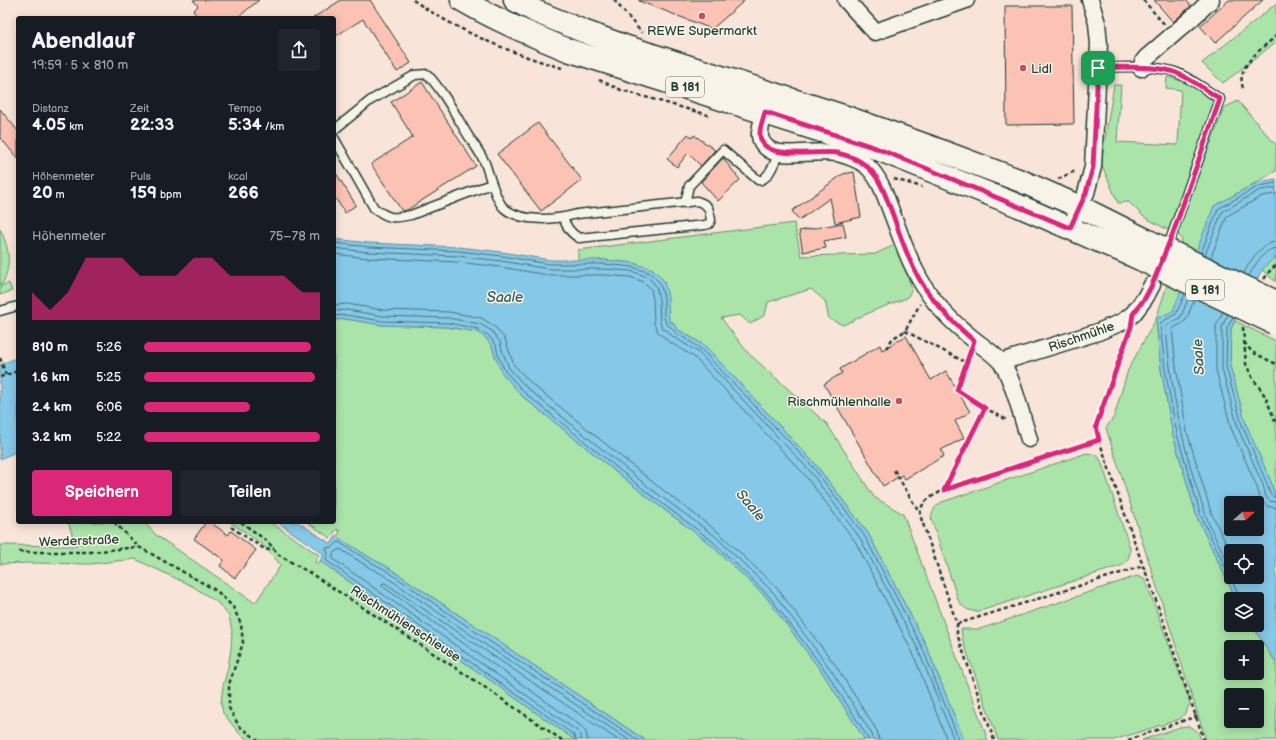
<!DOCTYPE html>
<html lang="de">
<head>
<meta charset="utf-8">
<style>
	body { margin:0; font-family:"Balsamiq Sans",sans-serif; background:#20242c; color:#f1f3f6; height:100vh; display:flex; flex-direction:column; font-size:15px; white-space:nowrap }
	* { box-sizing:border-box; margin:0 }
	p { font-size:13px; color:#9ea1a6 }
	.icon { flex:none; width:22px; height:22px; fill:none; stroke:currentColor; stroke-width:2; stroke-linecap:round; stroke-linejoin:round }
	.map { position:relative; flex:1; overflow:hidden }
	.side { position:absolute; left:16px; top:16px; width:320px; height:508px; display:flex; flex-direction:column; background:#171b24; border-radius:4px; box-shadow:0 2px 10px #0003 }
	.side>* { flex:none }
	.needle { width:26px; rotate:69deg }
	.tools { position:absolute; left:1224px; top:496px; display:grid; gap:8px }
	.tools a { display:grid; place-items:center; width:40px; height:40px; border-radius:4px; background:#171b24; box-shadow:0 2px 10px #0003; font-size:20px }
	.pin { position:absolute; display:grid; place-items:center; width:34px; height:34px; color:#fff; margin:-17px; border-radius:8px; box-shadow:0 2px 6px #0006 }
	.round { display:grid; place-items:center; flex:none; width:42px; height:42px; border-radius:4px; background:#20242c }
	.summary { display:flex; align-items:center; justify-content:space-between; height:68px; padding:0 16px }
	h1 { font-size:22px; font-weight:600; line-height:30px }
	.metrics { display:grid; grid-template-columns:repeat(3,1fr); gap:6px; height:68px; padding:4px 16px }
	.metrics div { display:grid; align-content:center }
	.metrics b { font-size:17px; font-weight:600 }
	.metrics small { font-size:11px; font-weight:400 }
	.metrics p { font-size:11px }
	.chart { height:112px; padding:8px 16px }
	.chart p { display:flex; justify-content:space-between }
	.chart svg { width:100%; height:72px; margin-top:4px; fill:#db2777; opacity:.7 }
	.primary-button { display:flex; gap:8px; margin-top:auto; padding:8px 16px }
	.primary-button a { flex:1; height:46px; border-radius:4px; background:#db2777; color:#fff; font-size:16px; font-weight:600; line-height:46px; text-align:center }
	.primary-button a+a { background:#20242c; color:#f1f3f6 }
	ul { padding:0 16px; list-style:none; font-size:13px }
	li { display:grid; grid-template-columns:64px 48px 1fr; align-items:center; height:30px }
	li i { height:10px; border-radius:5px; background:#db2777 }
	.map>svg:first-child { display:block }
	.green { fill:#abe4a9; stroke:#65906e; fill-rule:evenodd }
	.water { fill:#86c8e7; stroke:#5d909f; fill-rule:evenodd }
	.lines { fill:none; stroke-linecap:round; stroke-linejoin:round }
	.shore { stroke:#48757c; stroke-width:1 }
	.building { fill:#fcc2b4; stroke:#1f3d34 }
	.lane-casing { stroke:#1f3d34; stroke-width:11 }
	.street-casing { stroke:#1f3d34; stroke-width:19 }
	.primary-casing { stroke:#1f3d34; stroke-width:25 }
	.path { stroke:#1f3d34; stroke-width:2.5; stroke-dasharray:4 3; stroke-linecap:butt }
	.lane { stroke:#f7f3e8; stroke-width:8 }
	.street { stroke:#f7f3e8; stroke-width:16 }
	.primary { stroke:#f7f3e8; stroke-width:22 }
	.primary-bridge-casing { stroke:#1f3d34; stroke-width:25; stroke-linecap:butt }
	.primary-bridge { stroke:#f7f3e8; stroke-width:22 }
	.route-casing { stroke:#fff; stroke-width:8 }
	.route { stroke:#db2777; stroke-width:5 }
	.poi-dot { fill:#d1495b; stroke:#f7f3e8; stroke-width:1.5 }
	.labels { text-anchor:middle; stroke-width:3; stroke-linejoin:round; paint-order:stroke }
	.shield { fill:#f7f3e8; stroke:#60746a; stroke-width:1 }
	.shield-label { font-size:12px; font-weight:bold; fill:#1f3d34 }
	.poi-label { font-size:13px; fill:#1f3d34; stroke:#f7f3e8 }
	.street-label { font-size:13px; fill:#1f3d34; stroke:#f7f3e8 }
	.water-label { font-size:14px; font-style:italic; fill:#345958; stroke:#f7f3e8 }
</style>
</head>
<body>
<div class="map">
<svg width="1276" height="740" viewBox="0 0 1276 740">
	<rect width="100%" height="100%" fill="#f8e4d8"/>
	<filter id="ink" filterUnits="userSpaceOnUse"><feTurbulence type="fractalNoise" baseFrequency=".025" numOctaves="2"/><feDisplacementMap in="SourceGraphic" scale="8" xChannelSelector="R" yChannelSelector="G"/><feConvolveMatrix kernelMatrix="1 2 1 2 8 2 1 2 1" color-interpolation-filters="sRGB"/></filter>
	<g filter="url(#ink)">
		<!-- green -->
		<path class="green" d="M1276,4V42L1247,65L1223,83L1202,63Z
			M1167,77C1178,79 1208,91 1212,102C1213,104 1213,107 1214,109L1170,231L1144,217L1129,202L1118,203L1101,163L1114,85H1121L1117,142L1178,145L1181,90L1166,88Z
			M1238,101L1276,145V171L1215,206L1173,312L1156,320L1161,369L1173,435L1197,517L1236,599H1231V625H1252L1276,663V740H1206L1106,428L1114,417L1128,370L1156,319L1182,240L1177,232L1224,108ZM1231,647H1257V673H1231ZM1231,695H1257V721H1231Z
			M794,223L801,256L875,254L897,244L912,289L907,298L875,310L843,325L829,319L825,301L811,289L768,302L765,315L750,324L740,315L721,318L748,353L827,424L874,497L903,514L988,740H964L926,645L868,533L816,465L704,345L677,329L673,322H669L668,317L633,263L604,260L578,261V250Z
			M0,229C10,248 12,267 1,286L9,283L12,291L0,295Z
			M1276,256V282L1262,270Z
			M346,319L382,325L447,327L478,332L486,338L492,346L495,356L522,396L646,496L709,543L766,597L824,675L865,740H645L386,566L374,560L337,537L340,531L337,529L330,538L307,522H334V320Z
			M1235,321L1276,341V499L1271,482L1246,425L1230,366L1231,329Z
			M1087,453L1097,455L1101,461L1130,548C1130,555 1129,560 1123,565L980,611C969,612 964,609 958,600L931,518C933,510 935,506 942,502Z
			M68,522H144L156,535L255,603L281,565L262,544L230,522H270L319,555L315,562L318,564L320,561L575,740H248L239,733L223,713L221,703L223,686L228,668L231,649L232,631L229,616L217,602L192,586L135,559L90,564L31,563L0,564V545L76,546Z
			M1137,576L1144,579L1146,582L1190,702C1189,708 1185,714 1180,719L1114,740H998L962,638L961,629H980Z
			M1188,726C1196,729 1199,732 1201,740H1142L1180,727Z"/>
		<!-- water -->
		<path class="water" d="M1276,179V256L1262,270L1231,328L1230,366L1246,424L1271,482L1276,499V663L1252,625H1257V599H1236L1197,517L1173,435L1161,369L1156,319L1173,311L1214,206L1258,182ZM1231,503H1257V529H1231ZM1231,551H1257V577H1231Z
			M334,239L369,243L458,247L502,252L550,260H604L633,263L653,269L664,281L668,297L669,322H673L677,329L704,345L816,465L868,533L926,645L964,740H865L824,675L766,597L709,543L646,496L522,396L502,373L495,356L492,346L486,338L478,332L447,327L382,325L346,319L334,320Z
			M18,357V451L0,459V365Z
			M277,522H298L331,544L336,536L374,560L386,566L645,740H575L320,561L324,554Z"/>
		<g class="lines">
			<!-- shore -->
			<path class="shore" d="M334,243L369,247L458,251L502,256L549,264H604L633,267L650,273L660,283L664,298V317L666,324L671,327L675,332L701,349L813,467L864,535L922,647L959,740
				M334,248L368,252L458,256L501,261L549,269H604L631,271L648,277L656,286L659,299L660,322L662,328L668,331L672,336L698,352L809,470L860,538L918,649L954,740
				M1201,253L1218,209L1259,186L1276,183
				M334,254L368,258L457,262L500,267L548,275H604L630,277L644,282L651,289L653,299L654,323L658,332L668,341L694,357L804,474L855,541L912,651L947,740
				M1205,255L1222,212L1260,190L1276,188
				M1211,257L1227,216L1262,196L1276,194
				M1244,273C1250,261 1261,243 1276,242
				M1249,276C1254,266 1264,249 1276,248
				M1185,294L1176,314L1160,323L1165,369L1177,434L1201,516L1239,596V599
				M1189,296L1181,317L1166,326C1170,389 1184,453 1205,513C1211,532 1222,550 1231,568
				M1195,298L1186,320L1181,324L1172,329L1176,367L1187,432L1211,512L1231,554
				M334,305L347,304L383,310L449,312L482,318L495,327L505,339L514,365L533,385L655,484L718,532L776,587L836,666L877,731L879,740
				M334,311L347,310L383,316L448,318L480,324L492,331L500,342L503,353L509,368L528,389L651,489L715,536L772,591L831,670L872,734L873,740
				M1223,312L1216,326V370L1231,428L1257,487L1260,499L1267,506L1276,508
				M1228,314L1222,327V369L1238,428L1263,485L1266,497L1270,501L1276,502
				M334,316L346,315L382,321L448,323L479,329L488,335L496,345L498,355L505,371L525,393L648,493L711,540L768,595L827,673L867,736L868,740
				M1233,317L1227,328L1226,367L1242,425L1267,484L1270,494L1273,497H1276
				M576,740L574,735L327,561L326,559L328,554L326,548L333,547L337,543L339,542L372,563L384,569L489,641L638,740
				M581,740V735L577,731L333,559V553L340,549L370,568L382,574L486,645L629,740
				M588,740L586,732L581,726L382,586V584L385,583L618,740"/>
		</g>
		<!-- building -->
		<path class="building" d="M193,0H259L237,18H199L193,11L198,6Z
			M341,0H370L411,63L397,72L363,19L334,37V18H313Z
			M639,0H745L712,29L639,1Z
			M1154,0H1186L1191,6L1173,22Z
			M1229,0H1263L1215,43L1200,26Z
			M1005,6H1072L1074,124L1006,125Z
			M422,82L476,166L407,210L402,211L371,164L413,137L391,102Z
			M0,109L18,131V159L0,137Z
			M538,123L582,180L541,211L497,154Z
			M688,134L692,138L694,135L715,150L701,166L688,153L677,167L667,159Z
			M723,158L740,180L718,201L701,182Z
			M334,170L356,205L345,213L334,196Z
			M854,172L861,217L835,223L830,198L799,220L792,211L843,174Z
			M843,223L846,237L824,241L826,248L803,252L799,231Z
			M906,336L931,380L946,371L970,412L955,421L964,438L941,450L944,456L905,479L902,475L883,486L824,384L842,373L840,369L880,345L882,350Z
			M206,522H210L228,535L231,531L256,550L235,578L220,566L224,560L194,539Z"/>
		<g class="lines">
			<defs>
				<path id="lane" d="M1099,68C1120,67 1155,65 1175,72C1191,78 1206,90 1220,99L1167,249
					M334,130L371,100L415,75L427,74C443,91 454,112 466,132C472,142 480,152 485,163C489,174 496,201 504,208C521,223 556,220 577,214L697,201C709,205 709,208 711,220L709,224L705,225L579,238C570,233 567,227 563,218
					M334,138L374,208C389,219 393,219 411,215L491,184
					M685,203L689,186L723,150L758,180C768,182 775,161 779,153
					M0,311L18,306"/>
				<path id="street" d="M846,0L875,32L966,0
					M1141,68L1143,62L1146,58L1191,19L1211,0
					M765,112C763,120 759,128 760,136C761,145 770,152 779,153C798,155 818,150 837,153C846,155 860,160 867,166C880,178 885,195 891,211C899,231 905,251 915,270C927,295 945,316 966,333C977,343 991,351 1001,362C1013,377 1022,419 1029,439
					M1070,228L1086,193L1093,167L1099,44L1097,23L1090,0
					M1001,362L1098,332L1122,322L1133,314L1145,298L1152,285"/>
				<path id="primary" d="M462,0C496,20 532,35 568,50L875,148L1019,206L1136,257
					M515,0L537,12L583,31L627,47L849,118L928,146L1021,181L1080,207L1144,239"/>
			</defs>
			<!-- lane casing -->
			<use href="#lane" class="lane-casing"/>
			<!-- street casing -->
			<use href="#street" class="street-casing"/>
			<!-- primary casing -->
			<use href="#primary" class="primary-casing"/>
			<!-- path -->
			<path class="path" d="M413,0C458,31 510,53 562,68
				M614,0L642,33
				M1143,0L1165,25
				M599,80L621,90L708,115
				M1243,88C1235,66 1262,49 1276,36
				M894,179L922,187
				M1058,179L1075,171L1076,169
				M1264,279L1272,268L1276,266
				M1243,327L1246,364L1252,377L1265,396L1276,423
				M905,331L967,363
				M1129,334L1096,426L1099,440L1143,566L1149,580L1204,740
				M1244,342L1252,352L1276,364
				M886,348L893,338L905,331L920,304
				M970,354L957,390L985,408L1007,420
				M0,358L6,375
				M0,377L18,371
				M894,470L916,507L920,510
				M944,490L985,408
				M114,522L139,547L217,591L233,607L241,624L243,643L229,684V708L239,726L258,740
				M241,522L267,541L279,555L310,573L474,680L562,740
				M231,527L266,550L274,548
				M19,552H91L138,547
				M957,624L1143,566
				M994,740L957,634V624L920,515C920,501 933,496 944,490L1099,440
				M1128,740L1197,716"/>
			<!-- lane -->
			<use href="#lane" class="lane"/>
			<!-- street -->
			<use href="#street" class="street"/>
			<!-- primary -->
			<use href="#primary" class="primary"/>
			<defs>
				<path id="primary-bridge" d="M1144,239L1276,302
					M1136,257L1274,323"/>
			</defs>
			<!-- primary-bridge casing -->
			<use href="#primary-bridge" class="primary-bridge-casing"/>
			<!-- primary-bridge -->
			<use href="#primary-bridge" class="primary-bridge"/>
		</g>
	</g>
	<g class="lines" filter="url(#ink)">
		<defs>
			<path id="route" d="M1118,67C1136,68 1156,66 1174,72C1188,77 1208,91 1220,99L1173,233L1152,285L1145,298L1133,314L1131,327L1096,426L1099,440L944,490L985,408L957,390L974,341C950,320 928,298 914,269C906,252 899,233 893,215C886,198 881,177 865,165C858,159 846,155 837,153C819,150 763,162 760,136C759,129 763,120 765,112L876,148L923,167L1070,228L1086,193L1093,167L1098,68Z"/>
		</defs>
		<!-- route casing -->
		<use href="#route" class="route-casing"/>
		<!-- route -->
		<use href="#route" class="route"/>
	</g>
	<!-- markers -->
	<g class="poi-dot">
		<circle cx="702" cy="16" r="4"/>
		<circle cx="1023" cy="68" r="4"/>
		<circle cx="899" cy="401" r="4"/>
	</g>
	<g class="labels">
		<!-- shield labels -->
		<g class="shield">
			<rect x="666" y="77" width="38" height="20" rx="3"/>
			<rect x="1186" y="280" width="38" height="20" rx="3"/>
		</g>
		<g class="shield-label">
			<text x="685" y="91">B 181</text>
			<text x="1205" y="294">B 181</text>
		</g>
		<!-- poi labels -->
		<g class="poi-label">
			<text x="702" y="35">REWE Supermarkt</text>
			<text x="1031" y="73" text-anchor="start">Lidl</text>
			<text x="891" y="406" text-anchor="end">Rischmühlenhalle</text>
		</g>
		<!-- street labels -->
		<g class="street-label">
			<text transform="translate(1081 336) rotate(-19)" y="5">Rischmühle</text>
			<text transform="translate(79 540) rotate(-2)" y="5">Werderstraße</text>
			<text transform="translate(406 623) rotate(33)" y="5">Rischmühlenschleuse</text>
		</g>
		<!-- water labels -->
		<g class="water-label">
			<text x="505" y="302">Saale</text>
			<text transform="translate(1198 357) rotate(-93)" y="5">Saale</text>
			<text transform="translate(751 505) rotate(50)" y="5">Saale</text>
		</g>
	</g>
</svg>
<div class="tools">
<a><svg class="needle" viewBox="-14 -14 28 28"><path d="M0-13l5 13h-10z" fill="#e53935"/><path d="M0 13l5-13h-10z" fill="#9ea1a6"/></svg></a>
<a><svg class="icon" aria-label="locate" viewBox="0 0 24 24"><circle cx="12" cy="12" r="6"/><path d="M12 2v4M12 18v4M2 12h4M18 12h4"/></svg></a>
<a><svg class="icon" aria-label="layers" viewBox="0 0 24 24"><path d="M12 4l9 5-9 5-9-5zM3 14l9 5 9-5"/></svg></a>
<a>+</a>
<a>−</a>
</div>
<div class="pin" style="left:1098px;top:68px;background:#1e9e55"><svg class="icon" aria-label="arrive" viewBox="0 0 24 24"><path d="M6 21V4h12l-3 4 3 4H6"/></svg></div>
<section class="side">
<div class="summary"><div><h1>Abendlauf</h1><p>19:59 · 5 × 810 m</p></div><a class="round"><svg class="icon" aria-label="share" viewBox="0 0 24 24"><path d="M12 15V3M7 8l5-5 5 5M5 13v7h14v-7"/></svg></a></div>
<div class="metrics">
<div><p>Distanz</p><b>4.05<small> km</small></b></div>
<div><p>Zeit</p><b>22:33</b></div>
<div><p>Tempo</p><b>5:34<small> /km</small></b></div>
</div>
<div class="metrics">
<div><p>Höhenmeter</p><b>20<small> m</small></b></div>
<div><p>Puls</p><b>159<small> bpm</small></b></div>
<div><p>kcal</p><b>266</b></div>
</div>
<div class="chart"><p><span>Höhenmeter</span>75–78 m</p>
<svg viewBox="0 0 160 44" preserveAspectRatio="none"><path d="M0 44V27L10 38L20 27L30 6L40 6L50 6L60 17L70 17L80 17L90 6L100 6L110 17L120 17L130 17L140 17L150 27L160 27V44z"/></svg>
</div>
<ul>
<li><b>810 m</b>5:26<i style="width:95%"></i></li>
<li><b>1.6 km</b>5:25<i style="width:97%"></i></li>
<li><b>2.4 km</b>6:06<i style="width:60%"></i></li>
<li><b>3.2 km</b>5:22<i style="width:100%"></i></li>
</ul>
<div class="primary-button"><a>Speichern</a><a>Teilen</a></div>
</section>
</div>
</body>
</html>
